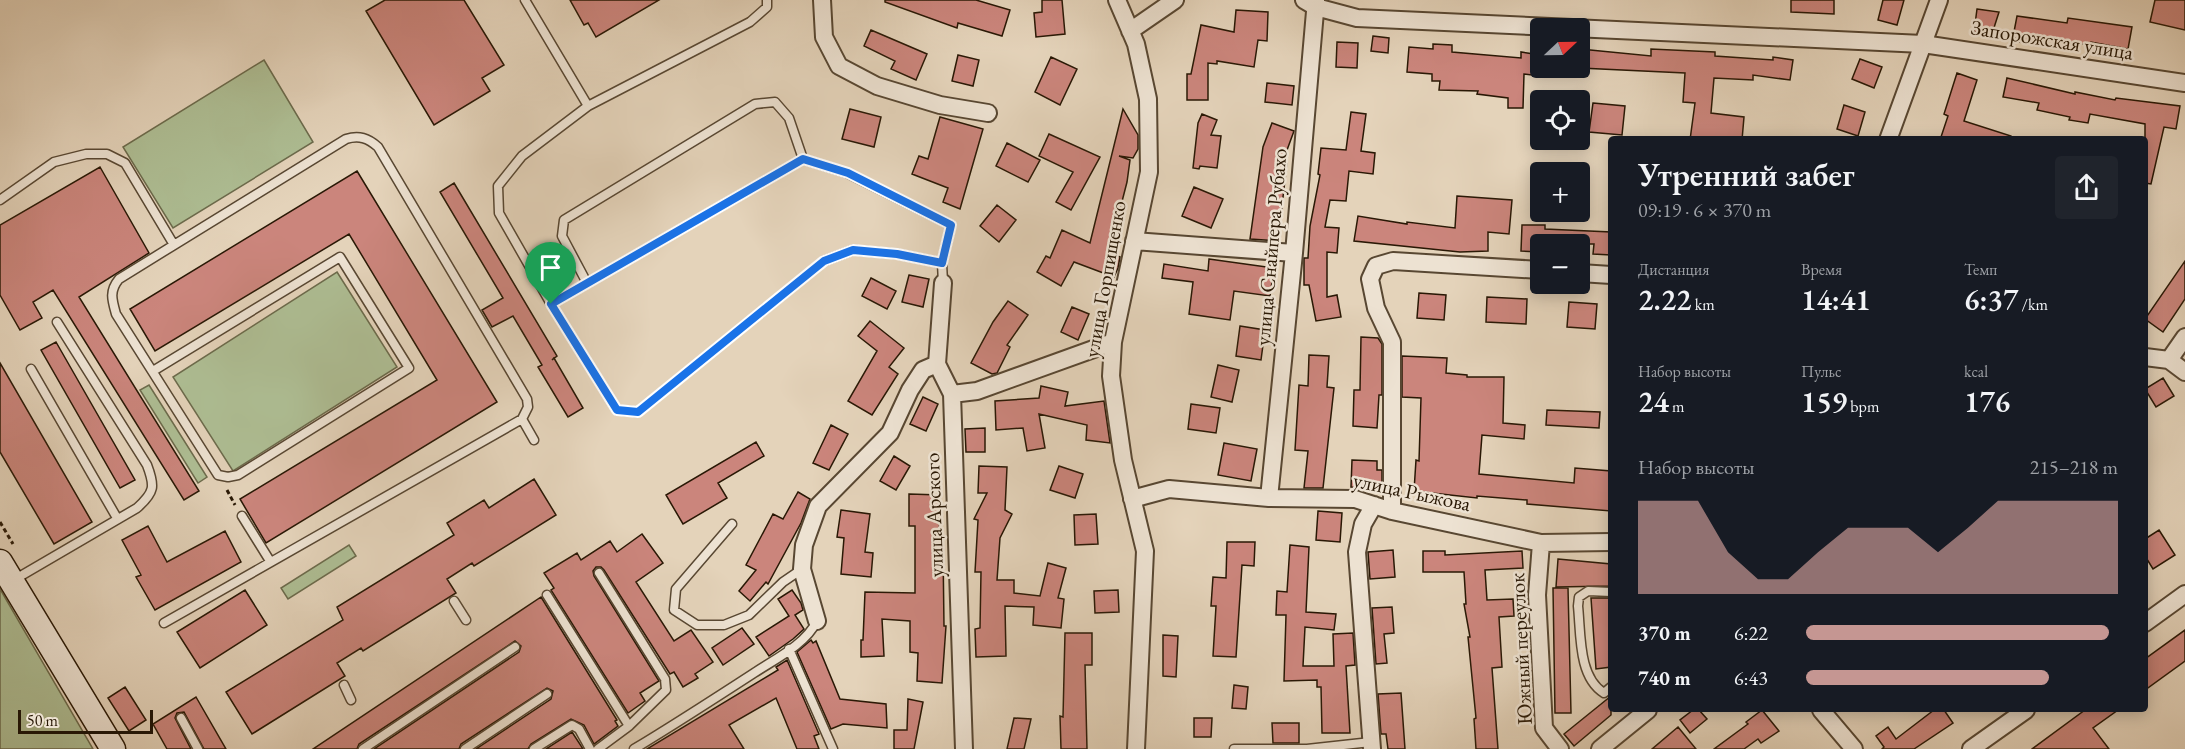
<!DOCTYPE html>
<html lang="ru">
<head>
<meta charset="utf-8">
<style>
	body { margin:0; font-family:"EB Garamond",serif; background:#20242c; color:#f1f3f6; height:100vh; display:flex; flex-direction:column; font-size:22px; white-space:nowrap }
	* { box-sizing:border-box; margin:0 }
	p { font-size:20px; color:#9ea1a6 }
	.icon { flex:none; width:33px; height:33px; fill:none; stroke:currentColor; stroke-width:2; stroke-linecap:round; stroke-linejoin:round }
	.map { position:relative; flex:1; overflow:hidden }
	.details { position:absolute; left:1608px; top:136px; width:540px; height:576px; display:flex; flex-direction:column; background:#171b24; border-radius:6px; box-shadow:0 3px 15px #0003 }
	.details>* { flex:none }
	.needle { width:39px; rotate:68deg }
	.fabs { position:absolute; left:1530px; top:18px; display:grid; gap:12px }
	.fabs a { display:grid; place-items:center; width:60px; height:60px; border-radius:6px; background:#171b24; box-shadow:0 3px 15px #0003; font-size:30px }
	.scale { position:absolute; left:18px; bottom:15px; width:135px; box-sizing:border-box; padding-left:6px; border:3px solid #291805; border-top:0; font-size:16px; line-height:21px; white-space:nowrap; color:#291805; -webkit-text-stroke:4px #ede2d2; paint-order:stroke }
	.pin { position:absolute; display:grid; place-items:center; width:51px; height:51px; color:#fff; margin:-62px -26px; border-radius:50% 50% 50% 0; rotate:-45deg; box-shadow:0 0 6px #0007 }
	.pin .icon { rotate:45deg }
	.round { display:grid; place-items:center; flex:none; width:63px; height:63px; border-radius:6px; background:#20242c }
	.overview { display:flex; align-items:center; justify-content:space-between; height:102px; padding:0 30px }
	h1 { font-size:33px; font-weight:600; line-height:45px }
	.figures { display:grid; grid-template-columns:repeat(3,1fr); gap:9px; height:102px; padding:6px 30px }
	.figures div { display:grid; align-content:center }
	.figures b { font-size:30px; font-weight:600 }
	.figures small { font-size:16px; font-weight:400 }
	.figures p { font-size:16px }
	.chart { height:168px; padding:12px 30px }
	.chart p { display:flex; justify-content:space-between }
	.chart svg { width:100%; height:108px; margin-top:6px; fill:#c59692; opacity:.7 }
	ul { padding:0 30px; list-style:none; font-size:20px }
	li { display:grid; grid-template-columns:96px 72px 1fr; align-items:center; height:45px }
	li i { height:15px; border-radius:8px; background:#c59692 }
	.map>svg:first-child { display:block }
	.green { fill:#aebe94; stroke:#6c6b4c; stroke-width:1.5 }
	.building { fill:#cb857c; stroke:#291805; stroke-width:1.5 }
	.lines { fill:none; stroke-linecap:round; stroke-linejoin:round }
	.lane-casing { stroke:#584732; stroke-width:11 }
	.street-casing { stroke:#584732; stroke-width:20 }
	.secondary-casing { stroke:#291805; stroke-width:27 }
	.path { stroke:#291805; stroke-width:3; stroke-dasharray:4.5 3; stroke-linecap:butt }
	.lane { stroke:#ede2d2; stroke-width:8 }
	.street { stroke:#ede2d2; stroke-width:16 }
	.secondary { stroke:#ede2d2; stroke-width:24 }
	.route-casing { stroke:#fff; stroke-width:12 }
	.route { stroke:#1a73e8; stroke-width:8 }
	.labels { text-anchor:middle; stroke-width:5; stroke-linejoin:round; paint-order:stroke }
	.street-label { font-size:21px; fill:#291805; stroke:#ede2d2 }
</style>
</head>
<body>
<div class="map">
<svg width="2185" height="749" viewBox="0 0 2185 749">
	<rect width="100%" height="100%" fill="#e4d3ba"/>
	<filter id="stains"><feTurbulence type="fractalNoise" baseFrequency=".00333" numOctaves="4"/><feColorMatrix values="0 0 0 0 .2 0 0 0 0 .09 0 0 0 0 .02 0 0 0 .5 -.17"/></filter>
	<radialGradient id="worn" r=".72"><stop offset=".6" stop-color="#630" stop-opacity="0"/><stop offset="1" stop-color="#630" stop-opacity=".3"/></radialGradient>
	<!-- green -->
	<path class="green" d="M264,60L313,142L173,228L123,147Z
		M337,272L397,367L233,471L173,377Z
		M149,385L207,477L198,483L140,390Z
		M349,545L356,556L288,599L281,588Z
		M0,589L93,749H0Z"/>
	<!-- building -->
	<path class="building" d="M385,0H464L504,65L482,78L490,91L434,125L366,11Z
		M570,0H659L596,37L588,23L584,25Z
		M885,0H976L1010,10L1002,36L958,23L957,28L885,2Z
		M1042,0H1062L1065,34L1036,37L1034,13L1042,12Z
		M1791,0H1834V14L1791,12Z
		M1883,0H1904L1897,25L1878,20Z
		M2155,0H2185V30L2150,22Z
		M1977,9L1999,12L1992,34L1974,32Z
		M1236,10L1268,12L1267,41L1258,40L1254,67L1217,61V64L1208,63V100H1187V74H1191L1201,25L1234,32Z
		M2017,16L2067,23L2068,18L2132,27L2128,49L2091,42L2090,45L2047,39L2045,46L2018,42L2019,38L2013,37Z
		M871,30L927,54L916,80L891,69L895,61L864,46Z
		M1373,36L1389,38L1388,53L1371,51Z
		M1337,42L1358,43L1357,68L1336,67Z
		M1433,44L1452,45V52L1521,58V52L1540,55V76L1524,74L1523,108H1508V98L1477,94L1478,91L1439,90L1440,81H1432V74L1407,72L1409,47L1433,49Z
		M1580,49L1651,56V49L1715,52V56L1773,60V57L1793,60L1790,80L1753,75V80L1714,78L1711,113L1744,117L1742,140H1690L1695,103L1683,102L1685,73L1580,68Z
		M958,55L979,60L973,86L952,81Z
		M1051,57L1077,69L1060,105L1035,92Z
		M1860,59L1882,67L1874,88L1852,79Z
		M1957,73L1977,80L1964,121L2011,136V140H1940L1948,116L1944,114Z
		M2007,78L2075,94V92L2115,100L2116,98L2180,106L2176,129L2164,127L2151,184L2145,183V124L2090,114L2088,123L2069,120L2070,117L2037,110L2039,103L2003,97Z
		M1267,83L1294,86L1292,105L1265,102Z
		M1593,103L1625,106L1622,135L1589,132Z
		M1844,105L1865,112L1858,136L1837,129Z
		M850,109L881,117L874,147L842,139Z
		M1123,109L1138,135V149L1133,158L1119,156L1130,160L1127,182L1109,252L1120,257L1118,268L1114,277L1074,262L1061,286L1037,272L1046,256L1050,258L1062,230L1090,243Z
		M1351,112L1366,114L1361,151L1375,153L1373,174L1349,171L1346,201L1330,200L1325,227L1339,228L1337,253L1327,252V297L1337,295L1341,317L1316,321L1309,285H1304V258H1308L1310,226L1320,175L1318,174L1321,148L1346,150Z
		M1202,114L1217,120L1211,135L1221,136L1217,168L1200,166L1199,169L1193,168L1198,123Z
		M940,117L983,129L960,209L943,202L948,188L912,174L919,156L928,159Z
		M1272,123L1294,131L1283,161L1287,162L1278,241L1250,239L1263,147Z
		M1049,134L1100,157L1071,210L1056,202L1073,172L1039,156Z
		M1007,143L1040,160L1028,182L996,166Z
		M100,167L149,253L79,297L199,491L184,500L53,290L33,302L42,318L20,330L0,295V225Z
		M357,171L497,402L266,543L240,499L437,380L349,234L155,351L130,309Z
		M454,183L557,356L552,360L554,358L583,408L568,417L538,367L542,365L513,316L492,327L482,310L503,298L440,192Z
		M1194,187L1223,199L1211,228L1182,216Z
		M1457,196L1512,200L1509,234L1488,232V251L1460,252L1354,241L1358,216L1407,224V222L1455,228Z
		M997,205L1016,220L999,242L980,226Z
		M1522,225H1545V229L1611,232V255L1593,254L1594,244H1540V252L1521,251Z
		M1209,259L1274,268L1270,296L1234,291L1230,320L1189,314L1193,282L1162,278L1164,264L1208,271Z
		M2185,261V299L2163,332L2145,319Z
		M909,275L929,279L923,307L902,302Z
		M871,278L896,291L887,309L862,296Z
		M1419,293L1446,295L1444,320L1417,318Z
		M1487,297L1527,299L1526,324L1486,322Z
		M1008,301L1028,315L1007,345L1010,347L997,373L992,374L971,363L993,322Z
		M1569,302L1597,304L1595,329L1567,327Z
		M1072,307L1089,314L1078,340L1061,332Z
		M870,321L904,348L889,367L898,374L872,415L848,401L877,351L858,336Z
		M1240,326L1265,330L1261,360L1236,356Z
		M1361,337L1378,338L1382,344V395H1379L1377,428L1353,426L1354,390H1360Z
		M56,342L135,480L120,488L41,350Z
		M1309,355L1329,356L1327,387L1334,388L1323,488H1304L1308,451L1295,450L1299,385L1308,386Z
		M1402,356L1447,358L1446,373L1467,375V377H1504L1503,423L1525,425L1524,439L1482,435L1479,474L1574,483L1575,468L1611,471V511L1527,504V500L1477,496V498L1414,491L1416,460L1419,461L1421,398L1402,397Z
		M0,363L92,522L54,544L0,452Z
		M1218,365L1239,370L1232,402L1211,397Z
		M2163,378L2174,396L2156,407L2145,389Z
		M1041,386L1068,392L1065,406L1104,401L1110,443L1086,440L1087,425L1039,414L1045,448L1027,451L1023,428L996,430L995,401L1039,398Z
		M923,397L938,404L926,431L910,424Z
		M1191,404L1220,408L1216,433L1188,429Z
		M1547,410L1600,412L1599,428L1546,425Z
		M831,425L848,434L829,470L813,463Z
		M985,428V452H966L965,429Z
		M756,442L764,456L718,483L727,498L683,524L666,495Z
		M1224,443L1257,449L1251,481L1218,475Z
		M894,456L910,466L896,490L880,481Z
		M1352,460L1377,461V470H1382V488L1351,487Z
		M979,466L1007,467L1005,510L1012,514L1000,538L997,580H1014V593L1040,596L1048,563L1066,568L1058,598L1064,599L1061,628L1033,625L1034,607L1005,606L1006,656L976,657L975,629L980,628L981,572H975L978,520L974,519L987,493H978Z
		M1059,466L1083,474L1075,498L1050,490Z
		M534,479L556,515L474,566L472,563L447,579L456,593L363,651L361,648L337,663L345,676L252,734L226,692L343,620L337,607L454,535L447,523L484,500L489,508Z
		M798,492L810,499L801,523L768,584L766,582L750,601L739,591L756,570L746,565L773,514L783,519Z
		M909,494L940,495L939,548H943L944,626H946L942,683L917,681L918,653L910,652V621L882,619L884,656L861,657V640H863L865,592L915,593V526H909Z
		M841,510L870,514L865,552L873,553L871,577L841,574L844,538L837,537Z
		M1318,511L1342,513L1340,542L1316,540Z
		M1096,514L1098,544L1075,545L1074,515Z
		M148,526L167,562L225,531L241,562L155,610L136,577L141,575L122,540Z
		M2159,530L2175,555L2153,569L2145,556V539Z
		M642,534L663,563L636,582L674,641L691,630L713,662L695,674L698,678L683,687L674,672L670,674L604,570L601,567H596L593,571L594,576L659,681L640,693L645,701L628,713L551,590L554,588L544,573L577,553L581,560L610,541L617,552Z
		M1227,542H1255L1254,566L1242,565L1236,657L1213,656L1216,606H1211L1213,577L1226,578Z
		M1290,545L1309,547L1306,612L1336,614L1334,630L1305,627L1303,666H1334L1333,634L1353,633L1355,665L1346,666L1350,733H1322L1321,687H1317V680L1284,681L1286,615H1276L1277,591L1287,592Z
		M1393,550L1395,577L1370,579L1368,552Z
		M1423,551H1445V555L1522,551L1523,568L1485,570L1487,600L1513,599L1514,616L1499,617L1502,667L1492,668L1498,749H1476L1474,719L1476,718L1468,637H1470L1464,604H1466L1464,572H1423Z
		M1558,559L1611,564V586L1556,587Z
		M1553,588H1568L1571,713H1555Z
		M245,590L267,625L200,668L177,632Z
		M792,590L801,603L803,610L795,615L804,629L793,639L769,656L756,637L789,616L778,599Z
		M1118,590L1119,612L1095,613L1094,591Z
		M541,597L617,720L615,721L618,726L594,744L584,725L571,719L531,744L528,749H476L551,699L553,691L547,688L461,744L459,749H374L519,652L521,646L515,641L359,744L357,749H313Z
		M1591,598H1611V667L1596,669Z
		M1392,607L1394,633L1384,634L1387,663L1376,664L1372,608Z
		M742,628L754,644L723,665L712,648Z
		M2185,630V661L2145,690V659Z
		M1065,633H1092V665H1085L1087,749H1061L1060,716L1063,717Z
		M1163,635L1178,636L1176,677L1163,676Z
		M811,640L813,643L816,641L840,699L886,704L887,728L843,724L831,729L797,652Z
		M787,660L819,734L814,736L819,749H797L776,698L729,725L744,749H647L778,670L776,667Z
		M1234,685L1248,687L1246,709L1232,708Z
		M125,687L146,720L129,731L108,698Z
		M1401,693L1405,749H1388L1386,734H1381L1378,694Z
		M1611,696V715L1574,746L1564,734Z
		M196,697L226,749H204L184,712L177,713L175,718L191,749H167L153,724Z
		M908,699L923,702L914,749H894V730H907Z
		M1693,710H1699L1707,719L1690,733L1680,720Z
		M1762,710L1779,731L1761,743L1758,739L1744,749H1714L1748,724L1746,722Z
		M1934,710H1944L1953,723L1914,749H1882L1884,747L1876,736L1888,727L1896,739Z
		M2085,710H2118L2093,728L2109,749H2032Z
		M1014,718L1031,719L1024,749H1007Z
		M1194,718H1212L1211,737H1194Z
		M1272,723H1299V743H1273Z
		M1678,727L1696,749H1652Z
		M572,732L583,749H546Z"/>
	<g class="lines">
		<defs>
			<path id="lane" d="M525,0L588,106
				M767,0V7L750,22L588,106L522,156L498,186L499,213L551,304L617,410L638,412L824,261L853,250L897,254L942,263
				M0,200L54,162L86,154H107L125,163L174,245L119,279C109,291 112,300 116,314L218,475L228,477L238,475L409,368L340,257L153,371
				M587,283L562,236L564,220L755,104L775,102L789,118L803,159
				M551,304L803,159L847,173L951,225L942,263L943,283
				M31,369L117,518
				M522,419L534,440
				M242,516L270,561
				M732,524L676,589L674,610L697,625H724L749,615L783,582L802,569
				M12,581L137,508C155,492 155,486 147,465L57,322
				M1611,592L1588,591L1579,597L1578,606C1581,634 1578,677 1604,693L1611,687
				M547,595L629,726
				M454,601L466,620
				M164,623L522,419L528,407L527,399L378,147C368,138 359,135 346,139L174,245
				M789,649L833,749
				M344,685L351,700
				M181,718L198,749
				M363,749L515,647
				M465,749L547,694
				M534,749L572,725L579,729L590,749
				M598,749L629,726L666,690L665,679L599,573
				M634,749C674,725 714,699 754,673C775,659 805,645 817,621
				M1234,749H1307L1371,742"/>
			<path id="street" d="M822,0L824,37L839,66L877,86L940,105L988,113
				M1117,0L1136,44L1148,99L1149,172L1113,342L1111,376L1123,460L1145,551L1136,749
				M1304,0L1316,7L1357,18L1923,44L2185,83
				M1130,31L1175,0
				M1888,140L1939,0
				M1134,241L1294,253
				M1580,273L1611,275
				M943,283L937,364L952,394L964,749
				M2145,357L2169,360L2185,372
				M2169,360L2185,337
				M952,394L977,391L1113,342
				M1269,498L1294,253L1316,0
				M1132,499L1169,489L1269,498L1355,499L1392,511L1541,543L1611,542
				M1392,511V342L1376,308L1370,279L1376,266L1393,261L1540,270
				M1541,543L1537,595L1544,728L1560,749
				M817,621L802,569L804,545L818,506L890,433L910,390L923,370L937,364
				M2145,623L2185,594
				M1821,710L1854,749
				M1372,749L1357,552L1363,524L1374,505
				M1600,749L1648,710
				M1971,749L2026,710"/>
			<path id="secondary" d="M0,562L113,749"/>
		</defs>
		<!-- lane casing -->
		<use href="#lane" class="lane-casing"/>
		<!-- street casing -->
		<use href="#street" class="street-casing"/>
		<!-- secondary casing -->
		<use href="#secondary" class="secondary-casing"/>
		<!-- path -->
		<path class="path" d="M227,490L235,505
			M0,522L13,544"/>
		<!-- lane -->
		<use href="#lane" class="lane"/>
		<!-- street -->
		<use href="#street" class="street"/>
		<!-- secondary -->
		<use href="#secondary" class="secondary"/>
	</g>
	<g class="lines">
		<defs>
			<path id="route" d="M803,159L848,173L951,225L942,263L897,254L853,250L824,261L638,412L617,410L551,304Z"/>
		</defs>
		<!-- route casing -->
		<use href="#route" class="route-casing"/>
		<!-- route -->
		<use href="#route" class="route"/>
	</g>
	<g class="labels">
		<!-- street labels -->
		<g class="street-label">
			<text transform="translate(2052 40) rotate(9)" y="7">Запорожская улица</text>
			<text transform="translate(1271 247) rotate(-85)" y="7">улица Снайпера Рубахо</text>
			<text transform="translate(1105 279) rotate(-80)" y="7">улица Горпищенко</text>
			<text transform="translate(1412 492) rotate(12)" y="7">улица Рыжова</text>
			<text transform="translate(934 515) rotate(-92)" y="7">улица Арского</text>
			<text transform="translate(1521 649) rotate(-93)" y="7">Южный переулок</text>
		</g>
	</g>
	<rect width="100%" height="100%" filter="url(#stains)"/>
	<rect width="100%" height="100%" fill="url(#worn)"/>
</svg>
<div class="fabs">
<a><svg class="needle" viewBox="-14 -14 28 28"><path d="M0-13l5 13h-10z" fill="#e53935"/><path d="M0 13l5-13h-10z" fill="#9ea1a6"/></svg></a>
<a><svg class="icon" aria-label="locate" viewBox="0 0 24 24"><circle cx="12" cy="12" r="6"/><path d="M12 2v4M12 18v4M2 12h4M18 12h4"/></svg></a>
<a>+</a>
<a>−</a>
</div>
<div class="scale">50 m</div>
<div class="pin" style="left:551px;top:304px;background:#1e9e55"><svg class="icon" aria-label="arrive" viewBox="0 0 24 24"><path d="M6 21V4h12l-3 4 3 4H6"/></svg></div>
<section class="details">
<div class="overview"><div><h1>Утренний забег</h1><p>09:19 · 6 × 370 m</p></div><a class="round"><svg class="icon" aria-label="share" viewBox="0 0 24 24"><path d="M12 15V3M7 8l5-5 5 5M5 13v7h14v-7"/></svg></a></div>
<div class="figures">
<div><p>Дистанция</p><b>2.22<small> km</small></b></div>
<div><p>Время</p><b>14:41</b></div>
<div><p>Темп</p><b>6:37<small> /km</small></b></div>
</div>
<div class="figures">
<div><p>Набор высоты</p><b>24<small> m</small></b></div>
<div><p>Пульс</p><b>159<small> bpm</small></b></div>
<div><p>kcal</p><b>176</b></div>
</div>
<div class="chart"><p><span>Набор высоты</span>215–218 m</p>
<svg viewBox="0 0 160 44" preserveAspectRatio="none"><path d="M0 44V6L10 6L20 6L30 27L40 38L50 38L60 27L70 17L80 17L90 17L100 27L110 17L120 6L130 6L140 6L150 6L160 6V44z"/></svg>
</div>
<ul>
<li><b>370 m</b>6:22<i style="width:97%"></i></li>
<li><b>740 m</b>6:43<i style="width:78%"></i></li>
</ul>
</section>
</div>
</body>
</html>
